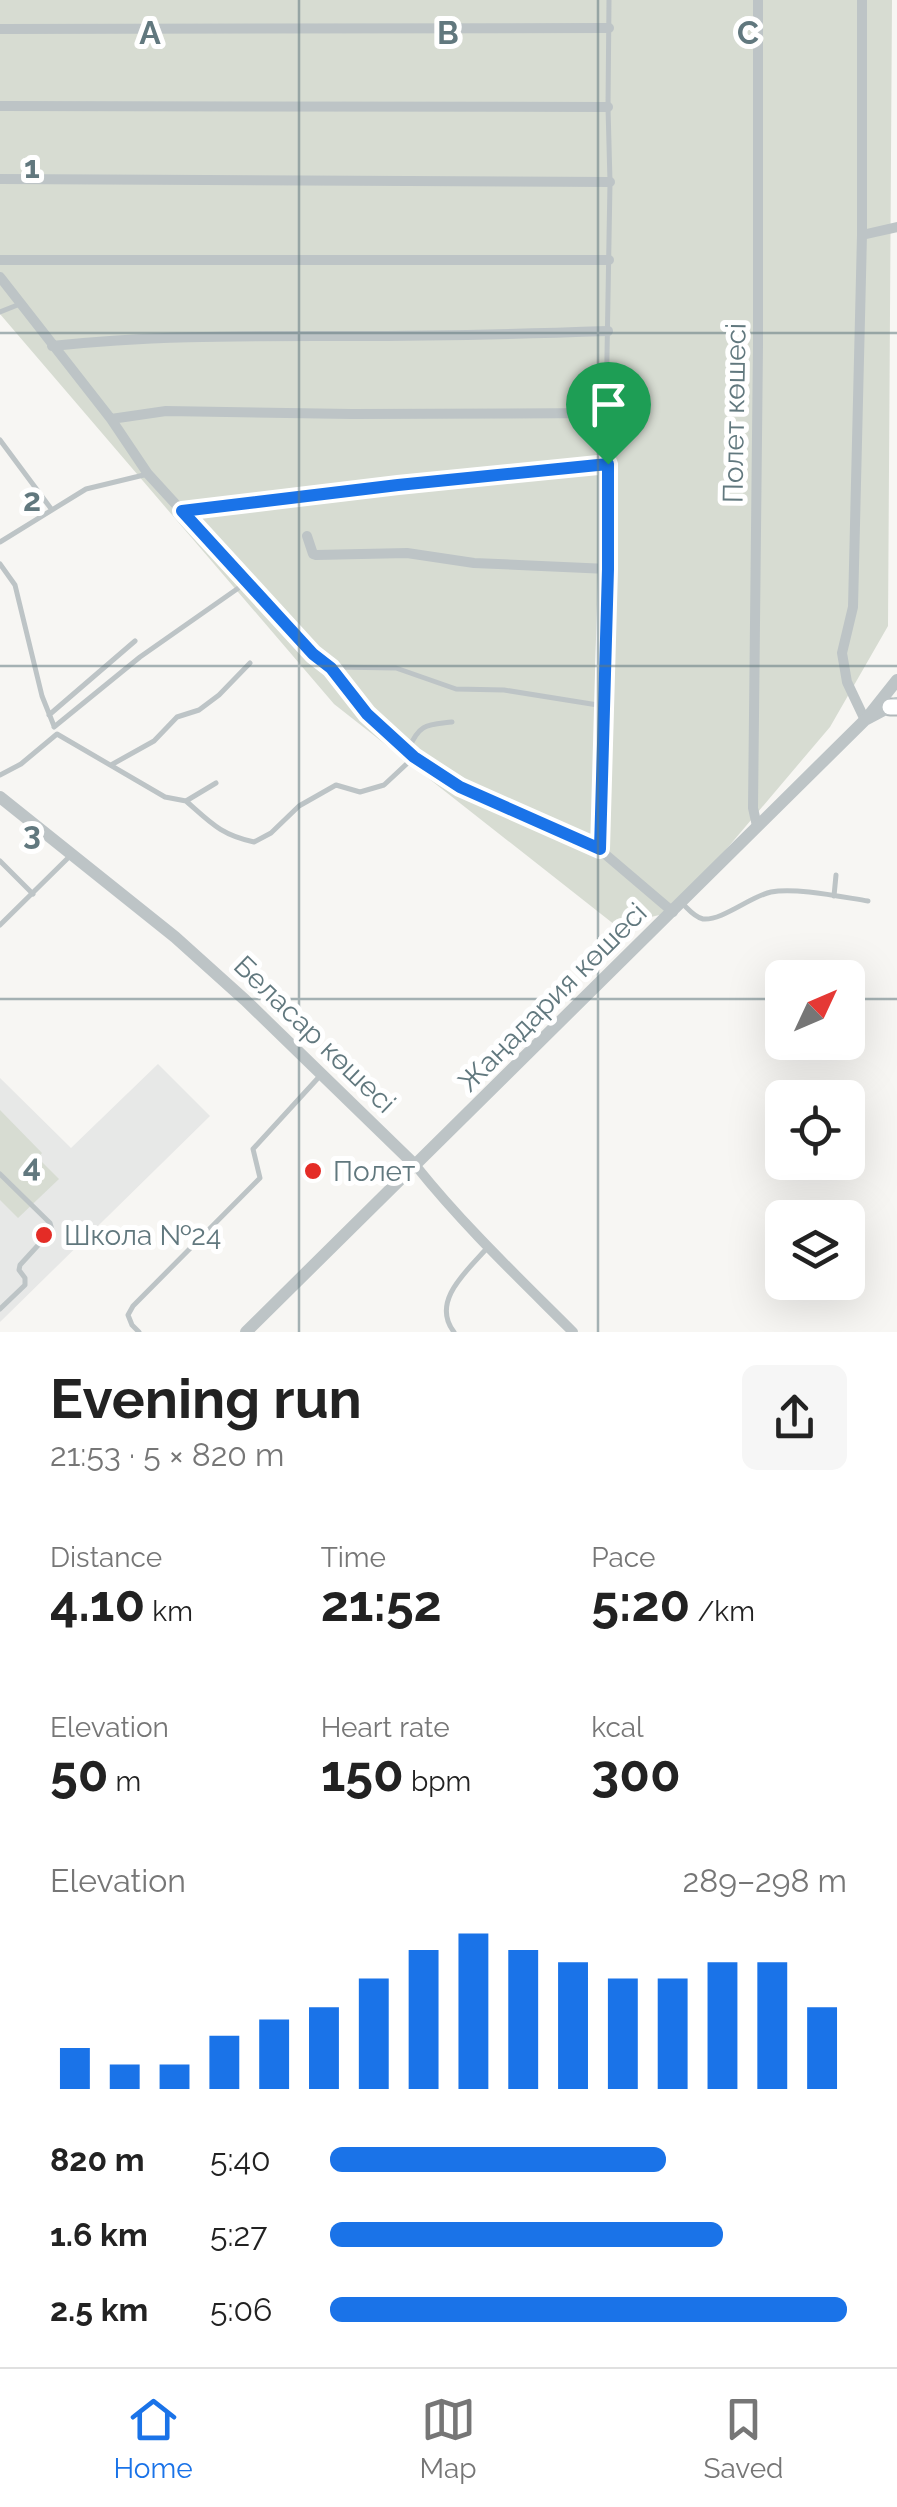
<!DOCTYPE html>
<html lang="en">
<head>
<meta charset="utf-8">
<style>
	body { margin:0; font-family:Raleway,sans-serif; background:#f6f6f6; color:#222; height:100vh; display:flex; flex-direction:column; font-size:38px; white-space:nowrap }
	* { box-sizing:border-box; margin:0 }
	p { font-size:32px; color:#767676 }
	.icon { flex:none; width:55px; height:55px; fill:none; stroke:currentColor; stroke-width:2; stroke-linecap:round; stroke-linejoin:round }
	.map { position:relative; height:1332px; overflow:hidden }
	.details { display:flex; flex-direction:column; background:#fff; flex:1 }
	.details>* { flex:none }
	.needle { width:65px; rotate:46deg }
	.controls { position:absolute; left:765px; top:960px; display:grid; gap:20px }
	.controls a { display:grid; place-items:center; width:100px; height:100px; border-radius:15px; background:#fff; box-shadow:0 10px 40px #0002; font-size:50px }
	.pin { position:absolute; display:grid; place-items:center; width:85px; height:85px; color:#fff; margin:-102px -42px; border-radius:50% 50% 50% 0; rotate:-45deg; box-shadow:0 0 10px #0007 }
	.pin .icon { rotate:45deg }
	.round { display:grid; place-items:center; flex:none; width:105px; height:105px; border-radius:15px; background:#f6f6f6 }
	.summary { display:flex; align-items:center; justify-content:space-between; height:170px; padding:0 50px }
	h1 { font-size:55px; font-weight:700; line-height:75px }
	.figures { display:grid; grid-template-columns:repeat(3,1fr); gap:15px; height:170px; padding:10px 50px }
	.figures div { display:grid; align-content:center }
	.figures b { font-size:50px; font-weight:700 }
	.figures small { font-size:28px; font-weight:400 }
	.figures p { font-size:28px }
	.chart { height:280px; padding:20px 50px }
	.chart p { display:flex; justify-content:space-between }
	.chart svg { width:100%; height:180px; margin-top:10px; stroke:#1a73e8; stroke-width:6 }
	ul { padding:0 50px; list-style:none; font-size:32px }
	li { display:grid; grid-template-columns:160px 120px 1fr; align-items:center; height:75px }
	li i { height:25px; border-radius:12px; background:#1a73e8 }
	.menu { display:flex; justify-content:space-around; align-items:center; height:140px; border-top:2px solid #e0e0e0; background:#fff; font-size:28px; color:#767676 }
	.menu a { display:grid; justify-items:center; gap:5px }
	.menu .on { color:#1a73e8 }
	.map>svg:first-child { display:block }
	.built { fill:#e7e8e7 }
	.green { fill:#d7dcd2 }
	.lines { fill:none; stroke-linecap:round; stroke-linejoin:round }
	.primary-casing { stroke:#b1b8ba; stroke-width:19 }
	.service { stroke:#bdc4c6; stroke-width:5 }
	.minor { stroke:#bdc4c6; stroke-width:10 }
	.tertiary { stroke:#bdc4c6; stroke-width:12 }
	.primary { stroke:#fff; stroke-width:15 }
	.route-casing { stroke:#fff; stroke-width:20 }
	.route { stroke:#1a73e8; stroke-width:12 }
	.grid { fill:none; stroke:#61787e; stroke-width:2.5; stroke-opacity:0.55 }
	.poi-dot { fill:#e42c26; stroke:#fff; stroke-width:4 }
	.labels { text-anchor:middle; stroke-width:10; stroke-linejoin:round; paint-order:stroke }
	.street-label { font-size:28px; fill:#61787e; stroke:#fff }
	.poi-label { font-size:28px; fill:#61787e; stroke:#fff; text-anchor:start }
	.grid-label { font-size:32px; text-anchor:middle; font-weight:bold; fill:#61787e; stroke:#fff; stroke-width:10; stroke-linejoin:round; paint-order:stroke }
</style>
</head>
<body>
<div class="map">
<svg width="897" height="1332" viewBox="0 0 897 1332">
	<rect width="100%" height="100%" fill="#f7f6f3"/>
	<!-- built -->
	<path class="built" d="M158,1064L210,1116L0,1322V1078L71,1148Z"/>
	<!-- green -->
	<path class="green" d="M0,0H892L888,626L830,727L673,912L615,925L334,704L0,314Z
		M0,1110L42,1153L38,1158L59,1179L18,1218L0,1200Z"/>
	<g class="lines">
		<defs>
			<path id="primary" d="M890,707H897"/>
		</defs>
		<!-- primary casing -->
		<use href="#primary" class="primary-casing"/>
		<!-- service -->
		<path class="service" d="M0,312L20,304
			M0,440L52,510
			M0,542L86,489L148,474
			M0,564L15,585L42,696L54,726
			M334,667L396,668L456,689L504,690L604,706
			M49,715L135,641
			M54,727L140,657L247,582
			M409,748C420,723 427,725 452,722
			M111,765L154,741L177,717L199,710L219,695L250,663
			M0,775L21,764L57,734L165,797L186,801L216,783
			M186,801C211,823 221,835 254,842L271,833L299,806L336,785L360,792L384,785L413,758
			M599,847L608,569L606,413L610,182L608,107L609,0
			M0,861L33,894
			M834,896L836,875
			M684,905C689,910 695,917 703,919C722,921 751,896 771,892C795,887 842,897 868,901
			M0,925L69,857
			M0,1174L50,1223L52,1230L20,1265L19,1270L25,1278V1285L0,1309
			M139,1332L132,1325L128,1315L133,1306L260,1178L253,1149L319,1077
			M454,1332C430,1301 468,1270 488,1247"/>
		<!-- minor -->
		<path class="minor" d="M862,0V235L853,607L842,653L847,682L865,720
			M0,29L609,28
			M0,106L608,107
			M0,179L610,182
			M862,235L897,227
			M0,260H609
			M0,277L111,419L148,474L313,654L331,667L367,714L414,757L460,787L599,849L673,912
			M52,346C151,335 249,336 349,336C435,336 521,334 608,331
			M111,419L166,411L352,414L606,413
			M182,511L398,485L608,464
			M307,536L313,554L316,555L407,553L474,563L608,569
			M757,826L753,808L758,345V0
			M416,1166C464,1226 519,1278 573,1332"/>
		<!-- tertiary -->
		<path class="tertiary" d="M870,714L897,680
			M0,797L175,937L245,1000L416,1166
			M246,1332L865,720L897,703"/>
		<!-- primary -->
		<use href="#primary" class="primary"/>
	</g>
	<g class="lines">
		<defs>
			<path id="route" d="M608,464V569L600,849L460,787L414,757L367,714L331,668L313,654L182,511L398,485Z"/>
		</defs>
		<!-- route casing -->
		<use href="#route" class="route-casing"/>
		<!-- route -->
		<use href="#route" class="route"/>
	</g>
	<!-- grid -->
	<path class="grid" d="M299,0V1332M598,0V1332M0,333H897M0,666H897M0,999H782M848,999H897"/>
	<!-- markers -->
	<g class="poi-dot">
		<circle cx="313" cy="1171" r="10"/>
		<circle cx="44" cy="1235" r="10"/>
	</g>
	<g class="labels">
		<!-- street labels -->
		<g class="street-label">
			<text transform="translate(734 413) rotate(-89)" y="10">Полет көшесі</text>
			<text transform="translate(552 997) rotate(-45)" y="10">Жаңадария көшесі</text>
			<text transform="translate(315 1034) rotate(44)" y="10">Беласар көшесі</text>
		</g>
		<!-- poi labels -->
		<g class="poi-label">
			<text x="333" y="1181">Полет</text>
			<text x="64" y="1245">Школа №24</text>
		</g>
	</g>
	<g class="grid-label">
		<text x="150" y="44">A</text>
		<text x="448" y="44">B</text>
		<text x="748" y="44">C</text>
		<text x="32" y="178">1</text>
		<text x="32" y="511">2</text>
		<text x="32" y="844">3</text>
		<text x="32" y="1177">4</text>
	</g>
</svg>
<div class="controls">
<a><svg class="needle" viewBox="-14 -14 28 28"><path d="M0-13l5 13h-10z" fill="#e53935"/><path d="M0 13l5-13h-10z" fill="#767676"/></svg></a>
<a><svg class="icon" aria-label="locate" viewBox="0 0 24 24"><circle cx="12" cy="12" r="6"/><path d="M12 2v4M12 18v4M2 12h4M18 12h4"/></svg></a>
<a><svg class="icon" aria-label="layers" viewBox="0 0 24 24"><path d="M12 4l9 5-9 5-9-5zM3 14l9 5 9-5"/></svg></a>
</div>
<div class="pin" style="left:608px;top:464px;background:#1e9e55"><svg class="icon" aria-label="arrive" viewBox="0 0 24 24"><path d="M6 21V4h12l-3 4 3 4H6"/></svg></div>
</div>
<section class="details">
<div class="summary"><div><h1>Evening run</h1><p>21:53 · 5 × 820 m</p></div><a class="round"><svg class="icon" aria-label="share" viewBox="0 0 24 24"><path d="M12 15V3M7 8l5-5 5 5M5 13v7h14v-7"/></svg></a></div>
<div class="figures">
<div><p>Distance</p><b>4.10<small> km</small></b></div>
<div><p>Time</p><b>21:52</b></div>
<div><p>Pace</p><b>5:20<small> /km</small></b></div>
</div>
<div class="figures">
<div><p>Elevation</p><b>50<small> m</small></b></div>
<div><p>Heart rate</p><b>150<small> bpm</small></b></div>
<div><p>kcal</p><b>300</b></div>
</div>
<div class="chart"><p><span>Elevation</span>289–298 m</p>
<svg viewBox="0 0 160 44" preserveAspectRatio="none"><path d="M5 44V34M15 44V38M25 44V38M35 44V31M45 44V27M55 44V24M65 44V17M75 44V10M85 44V6M95 44V10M105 44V13M115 44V17M125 44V17M135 44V13M145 44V13M155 44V24"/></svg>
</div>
<ul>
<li><b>820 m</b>5:40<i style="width:65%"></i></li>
<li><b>1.6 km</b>5:27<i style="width:76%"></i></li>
<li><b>2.5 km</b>5:06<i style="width:100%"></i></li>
</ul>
</section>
<nav class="menu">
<a class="on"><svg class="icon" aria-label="home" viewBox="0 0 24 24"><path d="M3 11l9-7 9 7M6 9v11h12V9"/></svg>Home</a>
<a><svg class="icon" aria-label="map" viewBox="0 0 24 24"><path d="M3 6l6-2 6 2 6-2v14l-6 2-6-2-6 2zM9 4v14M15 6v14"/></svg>Map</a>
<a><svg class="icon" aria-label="saved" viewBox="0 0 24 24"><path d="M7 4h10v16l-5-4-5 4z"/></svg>Saved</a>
</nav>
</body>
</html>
